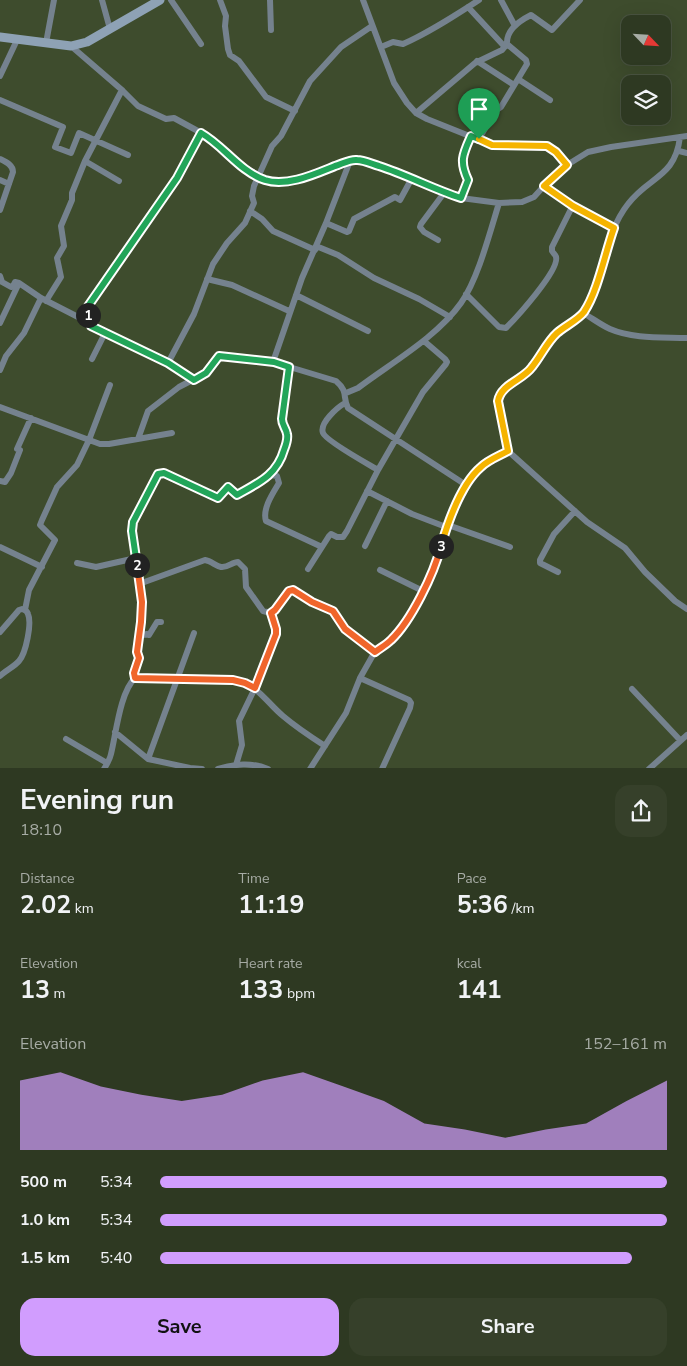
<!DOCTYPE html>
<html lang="en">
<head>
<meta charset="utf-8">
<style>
	body { margin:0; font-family:"Nunito Sans",sans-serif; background:#36402a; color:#f1f3f6; height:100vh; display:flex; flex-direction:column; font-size:19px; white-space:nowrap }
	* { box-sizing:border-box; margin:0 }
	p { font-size:16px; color:#a7aca5 }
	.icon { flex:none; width:28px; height:28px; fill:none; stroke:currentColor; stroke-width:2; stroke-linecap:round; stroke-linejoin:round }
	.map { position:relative; height:768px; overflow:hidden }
	.panel { display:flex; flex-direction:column; background:#2e3922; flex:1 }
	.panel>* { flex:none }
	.needle { width:32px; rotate:115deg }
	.fabs { position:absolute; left:621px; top:15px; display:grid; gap:10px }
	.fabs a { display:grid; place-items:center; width:50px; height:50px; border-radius:10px; background:#2e3922; box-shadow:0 5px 20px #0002,0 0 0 1px #495340; font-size:25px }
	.pin { position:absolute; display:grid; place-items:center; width:42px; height:42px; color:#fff; margin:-51px -21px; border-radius:50% 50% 50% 0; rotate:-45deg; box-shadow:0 0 5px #0007 }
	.pin .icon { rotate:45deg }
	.km { position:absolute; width:25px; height:25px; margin:-12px; border-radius:50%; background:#222; color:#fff; font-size:14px; line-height:25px; text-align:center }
	.round { display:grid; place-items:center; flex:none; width:52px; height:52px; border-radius:15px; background:#36402a }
	.overview { display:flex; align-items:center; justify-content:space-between; height:85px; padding:0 20px }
	h1 { font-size:28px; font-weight:700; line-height:38px }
	.stats { display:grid; grid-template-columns:repeat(3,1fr); gap:8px; height:85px; padding:5px 20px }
	.stats div { display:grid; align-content:center }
	.stats b { font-size:25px; font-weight:700 }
	.stats small { font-size:14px; font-weight:400 }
	.stats p { font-size:14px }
	.chart { height:140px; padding:10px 20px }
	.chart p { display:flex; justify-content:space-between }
	.chart svg { width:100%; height:90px; margin-top:5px; fill:#d19dfe; opacity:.7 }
	.action { display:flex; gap:10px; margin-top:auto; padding:10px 20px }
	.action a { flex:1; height:58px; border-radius:15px; background:#d19dfe; color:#111; font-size:20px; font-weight:700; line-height:58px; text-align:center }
	.action a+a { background:#36402a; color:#f1f3f6 }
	ul { padding:0 20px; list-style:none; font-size:16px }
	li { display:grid; grid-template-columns:80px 60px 1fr; align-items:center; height:38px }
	li i { height:12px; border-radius:6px; background:#d19dfe }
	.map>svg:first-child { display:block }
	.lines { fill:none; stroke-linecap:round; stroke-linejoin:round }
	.street { stroke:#75828e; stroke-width:6 }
	.secondary { stroke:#8ea2b5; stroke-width:9 }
	.split-1-casing { stroke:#fff; stroke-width:10 }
	.split-2-casing { stroke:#fff; stroke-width:10 }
	.split-3-casing { stroke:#fff; stroke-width:10 }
	.split-4-casing { stroke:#fff; stroke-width:10 }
	.split-1 { stroke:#22a559; stroke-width:6 }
	.split-2 { stroke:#22a559; stroke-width:6 }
	.split-3 { stroke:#f0652b; stroke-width:6 }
	.split-4 { stroke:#f5b400; stroke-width:6 }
</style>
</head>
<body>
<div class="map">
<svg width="687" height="769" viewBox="0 0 687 769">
	<rect width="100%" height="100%" fill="#3e4c2d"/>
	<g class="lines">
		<!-- street -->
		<path class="street" d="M102,0L110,29
			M171,0L201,44
			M220,0L226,16L225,26L228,49L230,55L239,61L266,97L295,111
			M270,0L271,30
			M363,0L394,83L407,103L416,113L427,119L492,145L547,146L556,152L567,165
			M501,0L515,26
			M468,7L504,46
			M46,43L54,0
			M71,46L122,90L138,106L166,119L174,118L207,136L237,163L267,180L277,181L291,180L312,175L356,160L392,170L437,190L461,198L499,203L522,202L534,197L544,186L567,165L588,152L611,147L687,136
			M381,47L393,42L403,44C430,32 454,16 479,0
			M477,61L514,85
			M0,76L17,40
			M518,79L550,100
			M0,100L63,127L55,147L71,153L79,133L128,155
			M416,113L475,63L502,50L507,44
			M479,139L495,111L501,107L527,64L526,60L507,44C506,31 519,21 531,15L552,30L580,0
			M679,151L687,153
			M0,159C6,162 13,165 13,172L0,210
			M85,161L119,181
			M0,180L9,184
			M544,186L573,205L614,229
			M461,198L468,180C459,161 463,153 471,136
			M250,211L262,219L273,231L315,250
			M326,223L347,232L349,231L354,219L395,197L400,200L412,178
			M438,240L424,232L420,227L421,224L444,193
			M316,246L338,255L374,278L419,299L450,317
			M0,276L2,282L11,287L13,286L15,282L19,283L41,298L80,318L177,178L201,133
			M207,279L232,285L289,311
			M466,294L499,327L506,328C515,319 560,270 556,257C556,255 553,253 552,251V247L573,205
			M296,295L368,331
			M46,301L61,277L57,258L64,246L61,226L72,200V193L85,161L122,90
			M84,312L94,319L91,326L168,363L194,380
			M583,313C592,318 601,325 610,329C633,339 662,337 687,338
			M0,323L19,283
			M92,359L105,333
			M273,362L302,278L326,223L350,161
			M168,363L194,314L213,264L227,243L245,223L254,203L252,196L254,186L272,146L281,136L310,81L341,47L372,26
			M0,370L6,356L24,333L41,298
			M346,393L358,388C391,363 437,337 461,303C478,279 490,232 499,203
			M345,403C338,407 319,423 323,433C326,441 368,464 378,470
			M0,407L100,444H109L172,433
			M138,439L148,411L179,387L206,373L219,356L273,362L336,381C349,392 342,397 348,408L466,485
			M508,451L587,522L625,548L645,572L675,601L687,609
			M270,475L277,476L279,483C273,493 262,509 266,521L322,547
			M0,481L5,482L11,473L20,450L17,449L31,418
			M367,491L412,514L446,527
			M448,525L510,547
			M365,546L387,501
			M0,547L42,567
			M77,563L96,567L136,558
			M308,569L329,536L331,534L337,537H343L347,531L378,470L423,392L446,364L447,362L445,359L424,341
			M380,570L423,591
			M558,572L540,563V560L554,534L575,511
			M139,584L205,560C211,561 216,566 221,567C228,568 232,562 238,562L245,569L246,587L263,611L271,613L275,610L289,591L293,590L312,602L333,611L345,629L375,652
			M25,610L29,590L55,540L40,525L42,520L57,487L77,465L89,440L110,385
			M0,632L19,610L22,609C25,610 27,610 28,614C32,623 26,653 19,661C14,667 6,670 0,676
			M139,636L147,634L149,635L157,622H161
			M135,678L134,673L139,658L137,652L141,622L142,602L132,531L133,522L155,478L158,474L164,473L217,499L228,487L237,495C258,483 277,475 284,450C286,445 288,439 287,434C286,429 282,425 282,419L289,367
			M360,678L409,700L411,703L410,708L382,769
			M632,689L680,740
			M115,732L148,759L190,768L202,769
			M66,739L107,763
			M148,759L194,633
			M236,765L242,745L239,721L255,688L276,634V629L271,613
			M104,769C107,764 110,759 111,754C116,734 120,692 135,678L233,680C258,684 265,701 283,716C296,727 311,737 325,746
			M218,769C235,764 251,762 268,769
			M310,769L346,713L360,678L373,655L395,637L417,604L439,557L446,527L473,475L482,465L508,451L498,401C500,385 522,380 532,368C541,357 546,343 557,333C565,326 577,321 584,313C589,306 592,296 594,288C605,260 609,228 628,204C649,176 675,178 680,137
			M649,769L687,735"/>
		<!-- secondary -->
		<path class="secondary" d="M0,37L71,46L87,42L160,0"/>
	</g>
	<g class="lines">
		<defs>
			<path id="split-1" d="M88,315L84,312L177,178L201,133C224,146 239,171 265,180C287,187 315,174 335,166C342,164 350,159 357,160C364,160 372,164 379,166C407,175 433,189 461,198L468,180C459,161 463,154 471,136L479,139"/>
			<path id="split-2" d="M88,315L94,319L91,326L168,363L194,380L206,373L219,356L274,362L289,367L282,419C282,425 286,428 287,434C288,439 286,445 284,450C277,475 258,483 237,495L228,487L218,498L164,473L158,474L133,522L132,531L137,565"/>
			<path id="split-3" d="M137,565L142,602L141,622L137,652L139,658L134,673L135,678L233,680L245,683L255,688L276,634V629L271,613L275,610L289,591L293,590L312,602L333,611L345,629L375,652C380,648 386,645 391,640C411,621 434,574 441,546"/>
			<path id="split-4" d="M441,546C448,522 461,484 481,467C488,460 499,456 508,451L498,401C501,384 523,380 532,367C541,356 547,342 557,333C565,326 578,320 584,312C598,291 605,253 614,228L573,206L544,186L567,165L556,152L547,146L492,145L479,139"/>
		</defs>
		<!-- split-1 casing -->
		<use href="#split-1" class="split-1-casing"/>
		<!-- split-2 casing -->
		<use href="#split-2" class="split-2-casing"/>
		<!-- split-3 casing -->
		<use href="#split-3" class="split-3-casing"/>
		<!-- split-4 casing -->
		<use href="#split-4" class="split-4-casing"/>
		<!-- split-1 -->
		<use href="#split-1" class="split-1"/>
		<!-- split-2 -->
		<use href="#split-2" class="split-2"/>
		<!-- split-3 -->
		<use href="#split-3" class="split-3"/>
		<!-- split-4 -->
		<use href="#split-4" class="split-4"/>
	</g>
</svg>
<div class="fabs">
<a><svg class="needle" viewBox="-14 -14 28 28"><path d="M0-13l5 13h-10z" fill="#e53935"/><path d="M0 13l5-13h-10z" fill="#a7aca5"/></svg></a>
<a><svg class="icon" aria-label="layers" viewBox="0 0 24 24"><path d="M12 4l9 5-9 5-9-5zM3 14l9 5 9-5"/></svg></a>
</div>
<div class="pin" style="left:479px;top:139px;background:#1e9e55"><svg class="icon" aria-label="arrive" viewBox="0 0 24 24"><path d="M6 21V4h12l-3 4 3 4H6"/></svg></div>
<b class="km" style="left:88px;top:315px">1</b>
<b class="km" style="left:137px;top:565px">2</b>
<b class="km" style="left:441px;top:546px">3</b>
</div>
<section class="panel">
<div class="overview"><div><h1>Evening run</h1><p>18:10</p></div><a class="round"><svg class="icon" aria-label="share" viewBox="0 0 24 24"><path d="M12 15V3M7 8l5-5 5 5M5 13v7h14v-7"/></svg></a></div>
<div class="stats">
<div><p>Distance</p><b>2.02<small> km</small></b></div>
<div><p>Time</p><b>11:19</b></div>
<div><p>Pace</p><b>5:36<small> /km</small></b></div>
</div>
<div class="stats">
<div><p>Elevation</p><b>13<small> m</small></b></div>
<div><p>Heart rate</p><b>133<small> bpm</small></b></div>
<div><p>kcal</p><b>141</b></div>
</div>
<div class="chart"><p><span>Elevation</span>152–161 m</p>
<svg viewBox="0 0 160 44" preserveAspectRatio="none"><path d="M0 44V10L10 6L20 13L30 17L40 20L50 17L60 10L70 6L80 13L90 20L100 31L110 34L120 38L130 34L140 31L150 20L160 10V44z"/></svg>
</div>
<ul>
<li><b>500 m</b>5:34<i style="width:100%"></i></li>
<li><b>1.0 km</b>5:34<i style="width:100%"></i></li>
<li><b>1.5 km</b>5:40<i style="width:93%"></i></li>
</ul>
<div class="action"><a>Save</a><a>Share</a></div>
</section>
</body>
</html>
